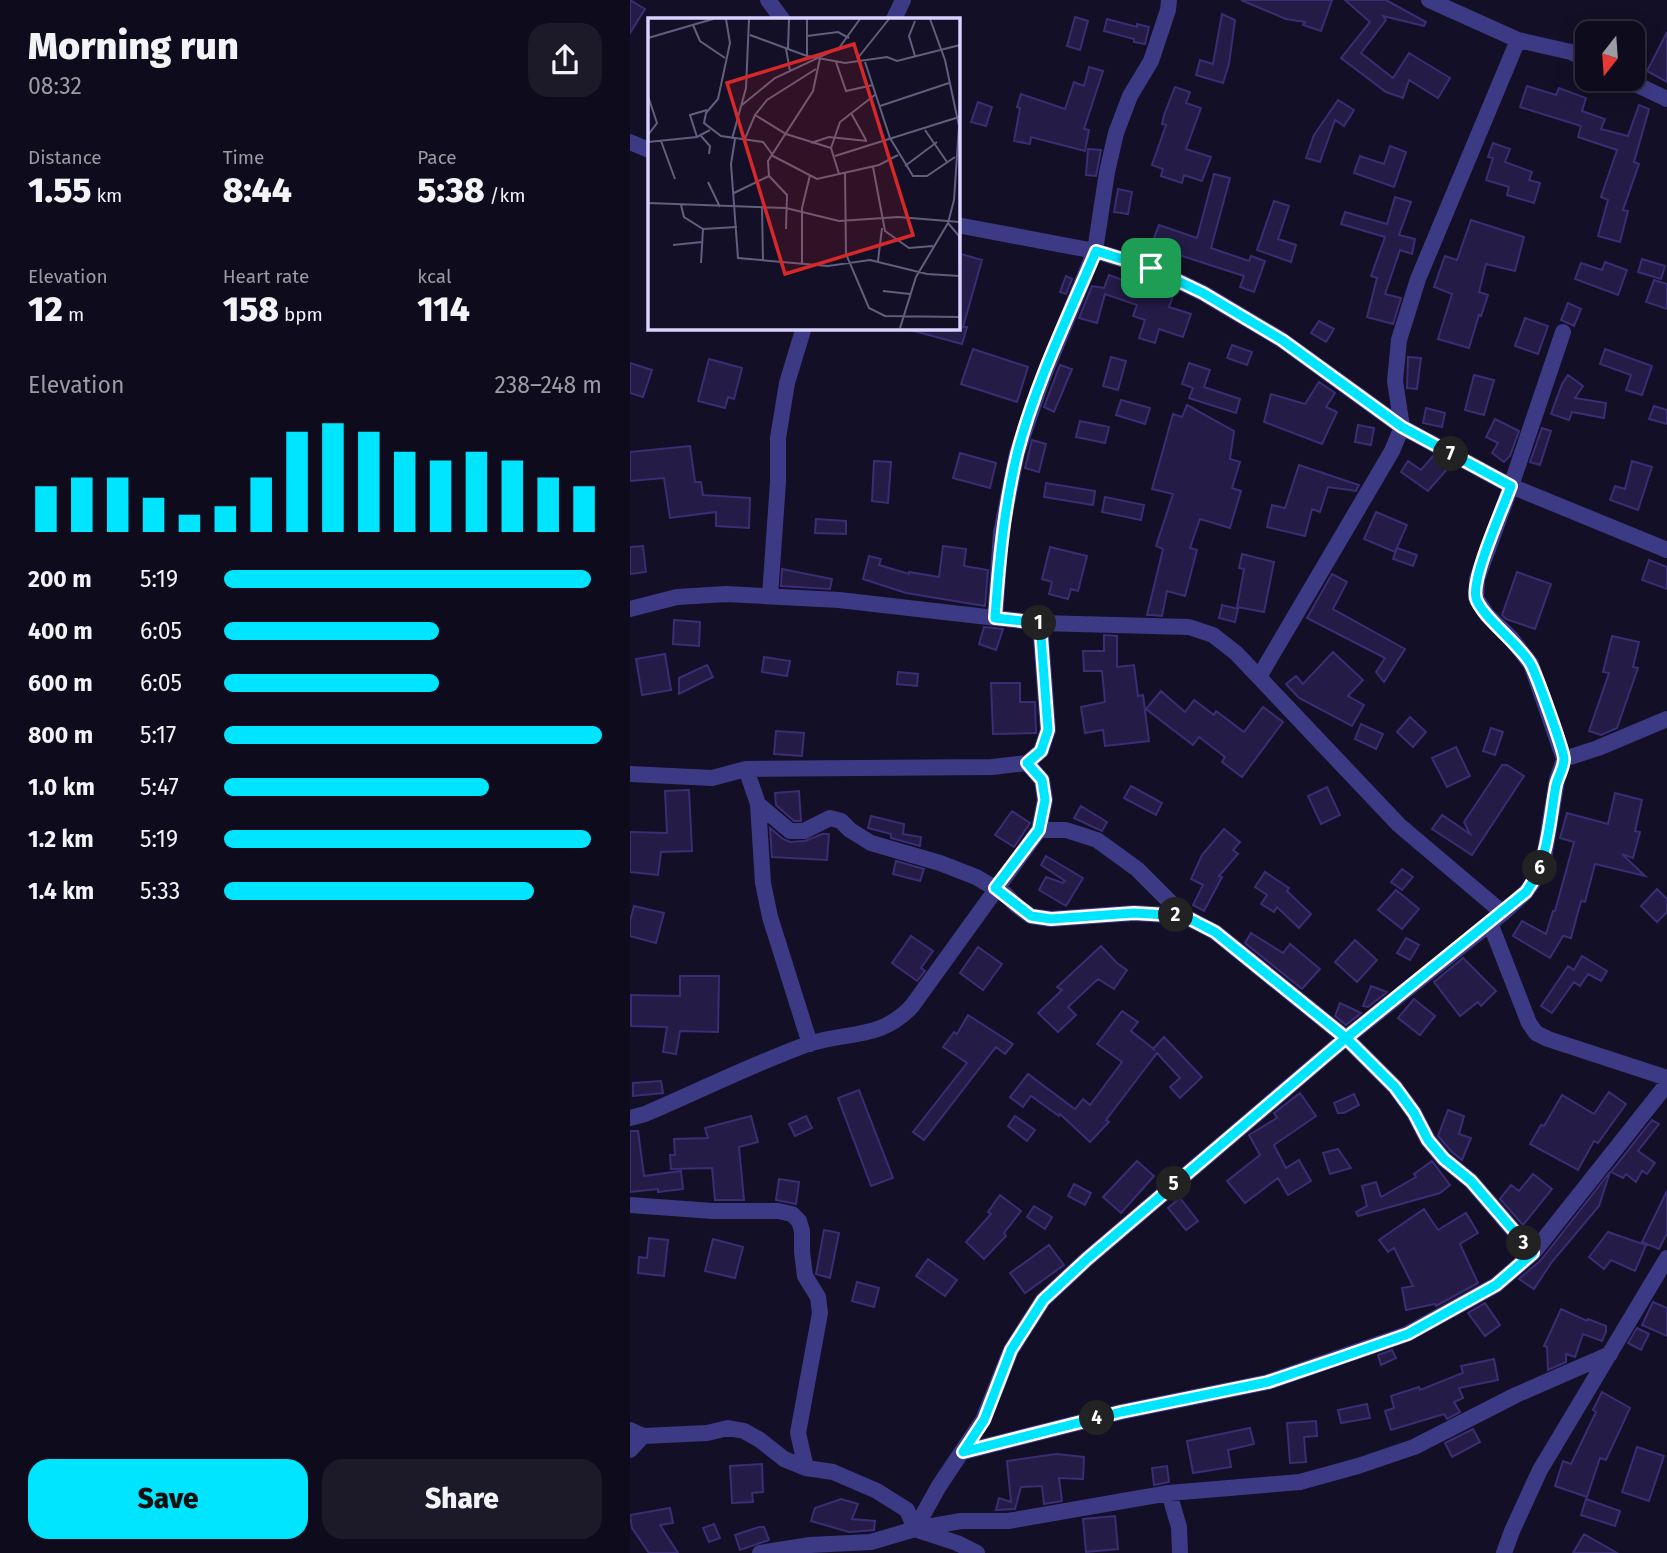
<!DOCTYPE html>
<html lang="en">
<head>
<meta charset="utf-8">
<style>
	body { margin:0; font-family:"Fira Sans",sans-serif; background:#1c1929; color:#f1f3f6; height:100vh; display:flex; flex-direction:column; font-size:26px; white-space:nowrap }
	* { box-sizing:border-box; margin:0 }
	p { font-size:23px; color:#9b9ba3 }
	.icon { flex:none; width:38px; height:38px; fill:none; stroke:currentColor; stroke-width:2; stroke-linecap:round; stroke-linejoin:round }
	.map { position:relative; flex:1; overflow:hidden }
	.side { display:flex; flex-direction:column; background:#0e0b1c; width:630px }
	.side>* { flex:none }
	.needle { width:46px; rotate:197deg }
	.tools { position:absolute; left:945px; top:21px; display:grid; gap:14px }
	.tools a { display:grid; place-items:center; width:70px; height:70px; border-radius:14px; background:#0e0b1c; box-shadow:0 4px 18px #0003,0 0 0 2px #2e2b3b; font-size:35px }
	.pin { position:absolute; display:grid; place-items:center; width:60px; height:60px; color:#fff; margin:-30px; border-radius:14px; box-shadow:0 4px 10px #0006 }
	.km { position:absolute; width:35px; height:35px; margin:-18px; border-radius:50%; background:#222; color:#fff; font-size:19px; line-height:35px; text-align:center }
	.round { display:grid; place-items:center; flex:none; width:74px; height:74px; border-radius:21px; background:#1c1929 }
	.head { display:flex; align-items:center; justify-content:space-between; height:119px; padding:0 28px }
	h1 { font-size:38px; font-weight:800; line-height:52px }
	.stats { display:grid; grid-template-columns:repeat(3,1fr); gap:10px; height:119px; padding:7px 28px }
	.stats div { display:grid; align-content:center }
	.stats b { font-size:35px; font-weight:800 }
	.stats small { font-size:19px; font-weight:400 }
	.stats p { font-size:19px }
	.chart { height:196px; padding:14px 28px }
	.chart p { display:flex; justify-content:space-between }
	.chart svg { width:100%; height:126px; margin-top:7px; stroke:#00e5ff; stroke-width:6 }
	.action { display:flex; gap:14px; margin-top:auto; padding:14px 28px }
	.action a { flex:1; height:80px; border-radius:21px; background:#00e5ff; color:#111; font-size:28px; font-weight:800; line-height:80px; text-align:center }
	.action a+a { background:#1c1929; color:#f1f3f6 }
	ul { padding:0 28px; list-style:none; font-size:23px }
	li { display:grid; grid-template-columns:112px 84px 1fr; align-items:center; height:52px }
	li i { height:18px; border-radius:9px; background:#00e5ff }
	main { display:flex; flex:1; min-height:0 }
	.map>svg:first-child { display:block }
	.building { fill:#241b47; stroke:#3b2d73; stroke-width:2 }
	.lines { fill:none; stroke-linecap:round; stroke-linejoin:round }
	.minor { stroke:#3d3a85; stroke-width:16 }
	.route-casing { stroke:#fff; stroke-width:14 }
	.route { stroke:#00e5ff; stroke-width:9 }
	.inset-road { fill:none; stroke:#625e7d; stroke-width:2 }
	.view { fill:#d62828; fill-opacity:0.15; stroke:#d62828; stroke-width:3.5 }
	.inset-edge { fill:none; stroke:#d9d4ff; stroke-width:3.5 }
</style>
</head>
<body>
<main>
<section class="side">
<div class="head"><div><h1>Morning run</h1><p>08:32</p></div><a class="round"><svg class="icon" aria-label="share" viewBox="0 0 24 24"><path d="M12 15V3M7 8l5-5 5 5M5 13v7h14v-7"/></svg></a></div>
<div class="stats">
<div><p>Distance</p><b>1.55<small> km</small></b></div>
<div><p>Time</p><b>8:44</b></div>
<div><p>Pace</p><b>5:38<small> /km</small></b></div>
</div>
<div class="stats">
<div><p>Elevation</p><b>12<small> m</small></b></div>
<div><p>Heart rate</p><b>158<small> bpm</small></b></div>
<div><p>kcal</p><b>114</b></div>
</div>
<div class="chart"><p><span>Elevation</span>238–248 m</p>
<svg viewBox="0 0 160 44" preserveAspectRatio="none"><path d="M5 44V28M15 44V25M25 44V25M35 44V32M45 44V38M55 44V35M65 44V25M75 44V9M85 44V6M95 44V9M105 44V16M115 44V19M125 44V16M135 44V19M145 44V25M155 44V28"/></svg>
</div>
<ul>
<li><b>200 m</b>5:19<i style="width:97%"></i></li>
<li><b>400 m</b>6:05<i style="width:57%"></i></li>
<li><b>600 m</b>6:05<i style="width:57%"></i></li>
<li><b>800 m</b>5:17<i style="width:100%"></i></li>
<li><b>1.0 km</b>5:47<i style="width:70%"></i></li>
<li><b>1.2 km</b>5:19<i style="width:97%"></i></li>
<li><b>1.4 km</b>5:33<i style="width:82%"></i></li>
</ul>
<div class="action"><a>Save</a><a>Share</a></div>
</section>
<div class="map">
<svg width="1037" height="1553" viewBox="0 0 1037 1553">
	<rect width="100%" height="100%" fill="#130f26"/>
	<!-- building -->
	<path class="building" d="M0,0L15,9L0,33Z
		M611,0H702L691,31L673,25L675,22L656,19Z
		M715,0H756L796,22L794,26L753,16L756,20L731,53L763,78L779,53L820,78L808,98L779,80L773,98L756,92L711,58L740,22Z
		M592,14L605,20L599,64L593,83L566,75L570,60L583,64Z
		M445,17L458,21L450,50L437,46Z
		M477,19L507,27V24L519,27L515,44L504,42V39L474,31Z
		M1037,32V82L1017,71Z
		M459,67L473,71L454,129L459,130L455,151L401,137L400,144L384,141L390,108L387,107L391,94L435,109L444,82L454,86Z
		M897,86L926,95L929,88L956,98L952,111L975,119L971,129L998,136L1009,105L1019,109L1004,162L1009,164L993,210L998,211L990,242L968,236L978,200L971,197L987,150L948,137L951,126L890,107Z
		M545,87L560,92L556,103L571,108L556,149L581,157L572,181L554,175L552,183L531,176L533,169L522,165L536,125L532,124L534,115Z
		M708,100L724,110L714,126L705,120L690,162L676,158L684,135Z
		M348,102L362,107L356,126L341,122Z
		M863,143L880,149L875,162L902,172L899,180L910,183L904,203L877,195L879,187L856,180L863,158L858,157Z
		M760,146L776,152L764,187L724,173L730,156L754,164Z
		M458,149L471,150L466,176L456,175Z
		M584,174L600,178L581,248L619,261L621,256L635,261L624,292L610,287L614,276L521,246L529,225L567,238Z
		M488,189L502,192L498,214L484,212Z
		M765,197L781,202L769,235L785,239L782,254L770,250L755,294L771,298L763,324L737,317L747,278L741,276L755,237L711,224L715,212L757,224Z
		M644,201L659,206L648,239L666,245L661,262L627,250Z
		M841,220L894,237L885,271L856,264L849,292L858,295L851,316L849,315L839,348L808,339L822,294L804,287L815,256L827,260Z
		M327,253L352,260L333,327H337L332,344L284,331L285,327H327Z
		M1012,259L1035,266L1031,279L1008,272Z
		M975,262L997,270L988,295L945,279L951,263L972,270Z
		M479,275L503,284L504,279L529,286L530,284L545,291L539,307L561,314L553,337L529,329L525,343L509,338L515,320L503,316L507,305L475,294L467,323L449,318L462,286L474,288Z
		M436,276L442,279L436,294L430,292Z
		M1024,280L1037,284V309L1016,302Z
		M938,303L951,309L944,326L931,320Z
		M895,318L918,326L908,354L885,346Z
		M689,321L704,329L696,342L681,333Z
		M602,345L622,352L617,365L597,358Z
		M343,349L398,367L387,402L331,384Z
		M975,349L1022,366L1012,395L996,390L1001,375L970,364Z
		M481,357L496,361L488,390L473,386Z
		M778,357L791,358L787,389L777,388Z
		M79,359L112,368L104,399L98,397L95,408L68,401Z
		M0,363L22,370L13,397L0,393Z
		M559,363L580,370L574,387L610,399L606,413L559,398L563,388L552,384Z
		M430,365L442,369L424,412L414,407Z
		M844,375L864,380L854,415L835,410Z
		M938,375L953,386L945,398L976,403L974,418L942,412L939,420L921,414L932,384Z
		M689,382L705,393L696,407L707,412L692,444L634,422L641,394L675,404Z
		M491,400L520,408L515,424L486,415Z
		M557,405L604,431L600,459L610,462L602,488L611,491L600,528L570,519L560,548L567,550L555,596L537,591L532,616L522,615H517L533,549L526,546L543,494L522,489L543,414L552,417Z
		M1024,406L1037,410V424L1019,419Z
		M796,408L815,413L812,427L793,423Z
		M865,419L889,431L880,456L874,462L862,453L868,443L856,437Z
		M450,421L479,427L475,443L446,437Z
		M728,425L744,428L741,445L725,442Z
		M912,428L921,431L910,465L900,462Z
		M402,440L416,444L409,472L395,468Z
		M60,446L65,482H71L73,495L120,498L119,528L86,526V512L40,518L34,478L0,481V452Z
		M330,453L366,463L360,488L323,478Z
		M803,456L820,466L798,491L771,472L778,461L791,470Z
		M244,461L261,462L258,503L242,501Z
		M1002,461L1022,467L1008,510L980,500L985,486L995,489Z
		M669,465L729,485L726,491L698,487L690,512L682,509L675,536L637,527L642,505L655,508Z
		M416,483L465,491L463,505L414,497Z
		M475,497L514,505L511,520L472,512Z
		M746,512L777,525L765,552L734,539Z
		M186,519L216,521V534L185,533Z
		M13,546L16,572L0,574V547Z
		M313,546L336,549L334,566L358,570L355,606L276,593L233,579L239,556L251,559L249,565L279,574V572L309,577Z
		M420,547L457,556L448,591L441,589L438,599L419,594L422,582L412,579Z
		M767,548L787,555L783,566L763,559Z
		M612,554L644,562L634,612L607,607L614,569L609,568Z
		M1019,560L1037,567V589L1012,580Z
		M152,569L202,579L200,589L151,586Z
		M887,572L921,584L905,629L876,619L872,615Z
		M702,574L717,582L703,609L775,649L754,682L746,672L755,658L677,618Z
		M592,605L608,609L605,622L589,618Z
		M44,620L70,622L69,646L43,644Z
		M354,627L373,629L366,650L349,644Z
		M474,635L487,636V667L504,665L508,696L513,695L519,741L475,746L473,730L455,733L451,707L475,702L472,671H454L453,651H474Z
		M982,636L1009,642L1003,667L1008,668L987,728L971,735L959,731L979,673L973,672Z
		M703,652L733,680L718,696L734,705L722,726L669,698L656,684L666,676L673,684Z
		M35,654L41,690L12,695L6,659Z
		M134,657L160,661L157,676L132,672Z
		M77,665L83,677L49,694V678Z
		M268,672L288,674L287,686L267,684Z
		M361,683H390V702H405L406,733L363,734Z
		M531,691L555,712L564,700L584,715L586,711L614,732L633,707L653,722L612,777L592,762L595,757L569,737L563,745L516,709Z
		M780,717L796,732L783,747L767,732Z
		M731,724L753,734L746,749L725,739Z
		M861,728L873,732L865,755L853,751Z
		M146,731L174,733L172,756L144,754Z
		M826,747L840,776L817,787L802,758Z
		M872,765H877L894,776L842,855L802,829L812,815L840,834L834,822Z
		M501,786L532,803L526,815L494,798Z
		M697,787L710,815L691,824L678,796Z
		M59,790L62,851L31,852L28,875L0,872V832L37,833L35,791Z
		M169,791L171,821H164L146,805L145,793Z
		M985,793L1012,800L1005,831L1010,832L1003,858L992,854L1015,876L965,864L955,902L951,901L941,938L933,936L920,958L883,936L892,921L916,934L923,911H925L944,842L930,838L937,813L978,824Z
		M451,806L477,822L472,831L444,818Z
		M382,811L400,823L384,847L365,835Z
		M241,816L274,824L273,834L291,837L290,846L261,838V834L238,828Z
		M140,828L153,839L160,842L175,841L192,834H199L197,860L142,857Z
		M594,829L610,842L603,850L608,854L589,876L592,877L574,911L563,905L573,885L561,879L572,855Z
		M416,856L453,878L436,906L409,890L416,877L433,883L435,881L411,865Z
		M266,861L294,869L290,881L263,874Z
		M772,869L783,877L772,890L761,882Z
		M635,872L659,888L657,891L681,914L669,928L647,907L644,912L631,904L637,895L625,887Z
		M1027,889L1037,899V912L1027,922L1011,906Z
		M766,890L789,909L772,929L748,910Z
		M4,906L34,913L26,943L0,936V921Z
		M621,933L653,953L660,944L690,969L672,989L615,943Z
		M281,936L303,951L291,968L295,971L287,981L262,963Z
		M776,938L789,945L780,960L767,953Z
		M725,940L747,960L727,982L705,962Z
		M471,946L487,963L497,970L484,989L468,979L438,1007L446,1015L428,1032L408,1013L432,990L427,987Z
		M348,947L372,964L353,990L330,973Z
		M952,956L977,971L971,981L958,974L950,986L944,982L922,1013L911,1006L938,966L944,970Z
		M833,958L866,991L851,1006L848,1002L830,1016L804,982Z
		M50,976H89L88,1032L50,1031L46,1054L33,1052L37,1027L1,1026V995L50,996Z
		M741,986L757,992L738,1007L733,1006Z
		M784,999L805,1016L790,1035L768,1018Z
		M710,1003L731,1013L716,1025L705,1016Z
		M492,1011L508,1022L501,1031L525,1050L523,1049L534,1037L572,1077L550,1098L540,1087L550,1078L527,1053L476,1120L479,1122L460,1142L430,1114L429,1116L401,1096L393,1107L380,1097L398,1074L445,1109L453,1099L460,1105L492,1062L467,1044Z
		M338,1015L383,1044L375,1054L366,1047L294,1140L283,1132L337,1063L313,1047L324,1032L327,1034Z
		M31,1081L33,1093L3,1096V1083Z
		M229,1090L263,1178L241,1186L208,1098Z
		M979,1092L996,1104L968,1143L964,1141L948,1170L900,1144L911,1125L914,1126L932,1095L964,1114Z
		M670,1093L686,1116L644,1145L656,1168L669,1160L681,1181L658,1195L648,1178L615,1203L597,1181L630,1155L619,1135L647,1118L644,1113Z
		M724,1094L729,1105L714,1113H708L704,1103Z
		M818,1110L834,1116L829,1134L841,1138L832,1160L821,1151L808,1136Z
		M121,1116L128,1142L109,1147L114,1200H85L82,1168L41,1169L40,1155H45L44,1139L78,1138L75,1128Z
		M176,1116L182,1128L165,1136L159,1124Z
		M385,1116L405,1130L397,1141L378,1126Z
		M1022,1120L1029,1124L1008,1151L1025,1163L1017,1174L1012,1171L1006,1182L996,1174L993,1178L981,1172Z
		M0,1131H8L14,1176L51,1171L53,1189L28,1192V1189L0,1192Z
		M708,1149L721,1168L700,1174L693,1153Z
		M507,1161L524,1176L491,1213L473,1197Z
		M802,1161L820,1185L810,1193L728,1216L726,1212L737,1206L732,1186L746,1182L751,1197L786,1177L784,1174Z
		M980,1172L969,1206L921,1263L904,1289L889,1279L911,1260Z
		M903,1174L922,1189L893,1225L870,1199L881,1185L889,1191Z
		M149,1179L169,1182L166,1204L146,1200Z
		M444,1184L461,1193L455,1205L438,1196Z
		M1037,1191V1233L1029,1249L1012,1242Z
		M370,1195L391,1211L374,1233L376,1236L354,1259L336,1242L361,1214L358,1212Z
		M550,1198L568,1221L556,1230L538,1208Z
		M404,1206L422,1217L415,1229L397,1217Z
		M794,1209L808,1230L836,1213L848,1233L830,1244L848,1283L806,1306L805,1304L776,1310L772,1288L783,1286L764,1248L758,1252L749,1240Z
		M194,1230L209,1233L200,1278L186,1274Z
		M978,1232L1016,1245L1005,1271L981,1260L974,1269L959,1257Z
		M19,1238L38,1240L34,1276L8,1273L9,1257L17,1258Z
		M83,1239L113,1247L105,1278L75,1271Z
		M419,1245L434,1265L395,1293L380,1273Z
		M298,1259L327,1280L315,1296L286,1276Z
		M227,1282L249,1288L244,1307L222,1301Z
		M1023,1302L1037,1308V1336L1012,1325Z
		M855,1303L870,1325L855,1336L838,1313Z
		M931,1309L957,1321L958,1319L976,1326V1332L972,1341L953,1334L945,1357L936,1354V1362L918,1370L917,1347L914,1346Z
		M1007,1328L1019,1334L1011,1350L998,1343Z
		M762,1350L766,1358L751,1365L748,1355Z
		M864,1359L868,1380L829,1388L833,1398L824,1402L830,1412L817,1419L814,1414L761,1430L755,1411L764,1408L761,1396L789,1387L790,1390L833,1373L831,1366Z
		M972,1392L1000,1408L976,1460L970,1458L957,1497L925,1486L933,1461L941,1464L966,1412L963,1410Z
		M737,1404L740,1418L711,1423L708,1410Z
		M686,1421L687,1436L674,1437L676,1462L660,1463L657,1423Z
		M620,1428L624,1444L598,1450L601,1467L563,1473L557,1441Z
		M843,1429L850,1442L822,1457L815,1443Z
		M1007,1447L1034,1456L1019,1501L992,1492Z
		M426,1454L454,1457L453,1479L429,1478L432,1501L414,1504L412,1486L391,1487L385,1509L366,1510L369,1498L381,1502L377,1461Z
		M132,1464L133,1492L122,1493L123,1502L102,1503L100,1466Z
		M537,1466L539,1482L524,1485L522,1468Z
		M211,1499L228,1504L222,1519L245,1521L244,1530L219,1532L181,1521L185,1508Z
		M956,1499L990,1511L985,1526L951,1515Z
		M40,1508L43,1523L30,1525L48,1553H19L2,1528L0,1515Z
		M485,1516L488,1549L456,1552L453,1519Z
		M84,1524L90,1538L79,1542L73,1528Z
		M129,1527H134L139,1540L110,1550L105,1535Z
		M954,1534L987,1553H943Z"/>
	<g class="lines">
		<!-- minor -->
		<path class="minor" d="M138,0L152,19
			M799,0L888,40L941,52L957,60
			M264,19L273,0
			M995,79L1037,99
			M0,142L19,150
			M327,225L465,251L521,268L573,293L652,340L772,427L881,486L1037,550
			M140,596L148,482V438L157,383L174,327
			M0,609L47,597L96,594L209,600L410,623L559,627L583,635L606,653L769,825L873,913
			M365,618L371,533L387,453L412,380L465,251L477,172L486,133L500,96L521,61L538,10L539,0
			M629,677L762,451L772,427L765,381L769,340L788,279L888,40
			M934,759L968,748L1037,719
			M116,769L128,804L133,883L140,917L180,1044
			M0,774L82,778L116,769L362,767L397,763L411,751L418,730L410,623
			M128,804L160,831H174L200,818L211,821L220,830L241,843L310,863L346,877L375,894L387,906L401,916L421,919L504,913L554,916
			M409,830H436L467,840L507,869L554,916L585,932L716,1038L765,1087L784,1113L798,1140L814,1159L841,1181L903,1253
			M860,923L899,1023L906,1033L918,1039L1037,1078
			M0,1118L15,1114C69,1091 123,1064 178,1044C218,1031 251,1040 282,1006L409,830L415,800L412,780L397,763
			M0,1205L83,1211H148L162,1214L169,1221L172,1231V1252L175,1276L188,1297L190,1313L168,1433L176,1468
			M0,1430L13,1436L77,1433L98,1428L114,1431L130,1440L154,1459L176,1468L203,1472L247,1491L277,1510L285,1529
			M0,1450L13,1436
			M333,1452L491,1412L638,1382L777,1334L866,1285L903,1253L1037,1084
			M539,1493L549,1527L550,1553
			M285,1529L309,1486L353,1420L381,1350L413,1300L457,1259L716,1038L873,913L896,892L908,875L914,858L927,780L934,759L901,664L880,637L857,615L846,598L847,579L881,486L933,332
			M287,1530L327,1543L347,1553
			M130,1553L180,1545L241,1542L285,1529L331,1521H378L539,1493L670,1482L728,1466L784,1447L886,1395L980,1354
			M874,1553L882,1531L910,1470L1037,1258"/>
	</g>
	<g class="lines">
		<defs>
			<path id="route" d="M521,268L466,251C438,317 405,384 387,454C374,508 369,562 365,618L410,623L418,730L411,751L397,763L412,780L415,800L409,830L365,888L401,916L421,919L504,913L554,916L585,932L716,1038L765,1087L784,1113L798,1140L814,1159L841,1181L903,1253L866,1285L778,1334L706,1359L638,1382L491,1412L333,1452L354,1420L381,1350L413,1300L457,1259L716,1038L896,892C919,860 919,822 926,785C928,777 934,767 934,759C934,751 906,673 900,663C889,644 850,615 846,598C841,578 873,508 881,486L772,427L652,340L573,293L521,268"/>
		</defs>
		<!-- route casing -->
		<use href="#route" class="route-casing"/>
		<!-- route -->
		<use href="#route" class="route"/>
	</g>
	<!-- overview -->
	<g transform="translate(18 18)">
		<rect width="312" height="312" fill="#130f26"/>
		<path class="inset-road" d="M78,1L82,25L70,81L58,95L56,105L73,118L115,124L124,136M267,3L261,18L267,38M45,7L52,23L77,40M102,17L159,38L197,45L239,39L249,43L312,27M159,18L190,14L201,20M0,20L65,1M138,31L142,53M140,31L141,1M159,38V1M209,41L241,1M188,44L198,73L225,67M217,44L242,120L265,158H279L307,139M0,78L9,105L0,117M94,87L127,60L191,30L212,1M232,88L301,65M203,95L218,122M107,97L138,116L183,130M277,112L299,144M53,118L62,128L61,136M49,119L42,97L59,92M84,121L98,70L101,1M87,121L83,146L90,240L180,248L222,242L279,256L312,258M13,123L27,161M96,123L107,97L119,82L168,51M0,124L49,119L62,112M163,125L181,119L219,123M123,137L169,161L231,147L250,137M187,138L311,99M257,148L289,124M225,149L237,213L261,230L285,228M197,154L198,236L221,290L237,298L312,299M191,156L183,130L192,104L228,76M60,164L72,189M86,175L121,158M0,185L138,190L191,203L250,199L312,204M33,187L36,199L55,211L89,209M114,188L115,243M300,205L311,218L312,267M138,211L139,177L121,158L120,143L165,73L172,40M25,227L54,224M230,243L234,210M53,245L55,211M154,245V190L162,157M235,273L262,276M252,310L268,259L300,205L306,182L311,108L297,42L282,1"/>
		<path class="view" d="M206,26L265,217L137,256L79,65Z"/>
		<rect width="312" height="312" class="inset-edge"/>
	</g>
</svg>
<div class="tools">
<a><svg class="needle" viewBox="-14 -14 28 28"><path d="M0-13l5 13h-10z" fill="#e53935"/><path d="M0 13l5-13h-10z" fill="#9b9ba3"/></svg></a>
</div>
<div class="pin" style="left:521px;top:268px;background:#1e9e55"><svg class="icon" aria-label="arrive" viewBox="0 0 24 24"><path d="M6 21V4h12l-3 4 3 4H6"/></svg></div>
<b class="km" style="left:409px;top:623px">1</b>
<b class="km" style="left:546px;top:915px">2</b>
<b class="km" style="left:894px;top:1243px">3</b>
<b class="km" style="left:467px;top:1418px">4</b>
<b class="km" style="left:544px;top:1184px">5</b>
<b class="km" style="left:910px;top:868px">6</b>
<b class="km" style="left:821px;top:454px">7</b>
</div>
</main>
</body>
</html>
